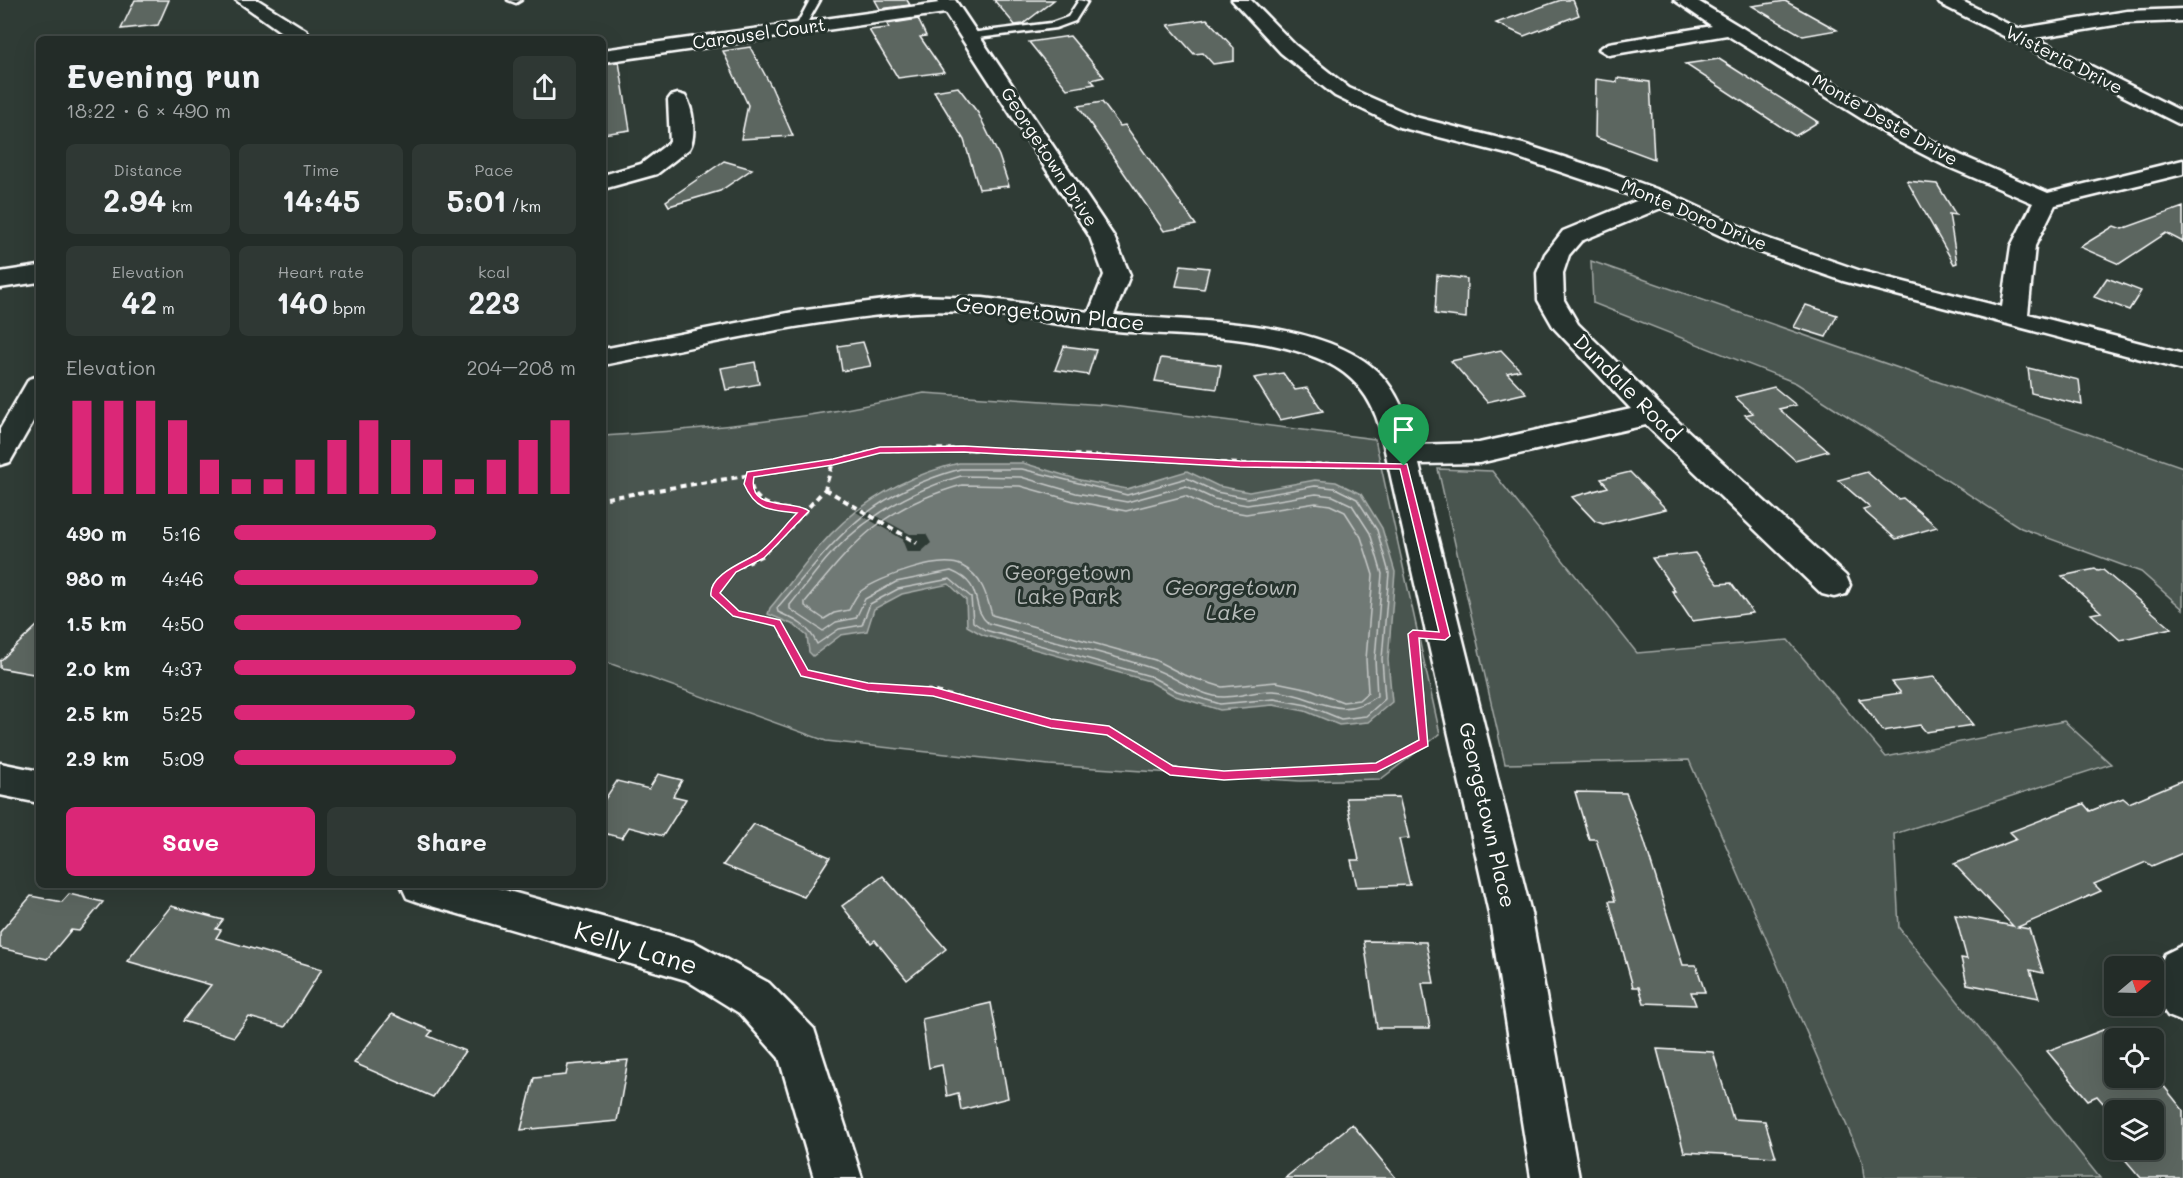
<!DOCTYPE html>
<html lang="en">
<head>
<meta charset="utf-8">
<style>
	body { margin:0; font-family:Mali,sans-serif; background:#2f3834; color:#f1f3f6; height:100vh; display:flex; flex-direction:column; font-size:22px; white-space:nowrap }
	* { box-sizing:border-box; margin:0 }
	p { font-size:20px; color:#a3a7a8 }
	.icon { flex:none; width:33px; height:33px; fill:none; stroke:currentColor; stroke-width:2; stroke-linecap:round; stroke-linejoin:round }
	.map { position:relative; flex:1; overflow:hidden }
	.details { position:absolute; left:36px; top:36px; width:570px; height:852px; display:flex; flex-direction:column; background:#232c28; border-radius:9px; box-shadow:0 6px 24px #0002,0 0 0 2px #404845 }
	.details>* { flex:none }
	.needle { width:39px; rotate:71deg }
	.buttons { position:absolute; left:2104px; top:956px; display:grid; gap:12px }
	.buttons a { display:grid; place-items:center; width:60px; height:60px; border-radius:9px; background:#232c28; box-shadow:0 6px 24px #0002,0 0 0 2px #404845; font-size:30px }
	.pin { position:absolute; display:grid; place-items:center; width:51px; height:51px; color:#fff; margin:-62px -26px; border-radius:50% 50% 50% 0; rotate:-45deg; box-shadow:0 0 6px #0007 }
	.pin .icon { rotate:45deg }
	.round { display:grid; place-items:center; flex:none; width:63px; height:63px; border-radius:9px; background:#2f3834 }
	.head { display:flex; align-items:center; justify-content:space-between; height:102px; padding:0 30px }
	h1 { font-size:33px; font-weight:700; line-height:45px }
	.figures { display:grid; grid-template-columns:repeat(3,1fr); gap:9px; height:102px; padding:6px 30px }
	.figures div { display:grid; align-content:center; border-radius:9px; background:#2f3834; text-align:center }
	.figures b { font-size:30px; font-weight:700 }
	.figures small { font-size:16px; font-weight:400 }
	.figures p { font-size:16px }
	.chart { height:168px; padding:12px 30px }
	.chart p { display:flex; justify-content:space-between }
	.chart svg { width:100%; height:108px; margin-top:6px; stroke:#db2777; stroke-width:6 }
	.action { display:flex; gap:12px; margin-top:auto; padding:12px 30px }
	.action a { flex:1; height:69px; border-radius:9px; background:#db2777; color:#fff; font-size:24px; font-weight:700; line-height:69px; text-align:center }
	.action a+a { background:#2f3834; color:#f1f3f6 }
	ul { padding:0 30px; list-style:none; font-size:20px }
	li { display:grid; grid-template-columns:96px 72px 1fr; align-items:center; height:45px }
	li i { height:15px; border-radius:8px; background:#db2777 }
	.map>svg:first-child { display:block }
	.green { fill:#4a544f; stroke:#a4aaa7; stroke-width:1.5 }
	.water { fill:#707975; stroke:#a9afac; stroke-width:1.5 }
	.pier { fill:#2f3b35 }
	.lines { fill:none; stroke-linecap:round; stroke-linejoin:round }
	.shore { stroke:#c6c9c8; stroke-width:1.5 }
	.building { fill:#5b6661; stroke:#fff; stroke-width:1.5 }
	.service-casing { stroke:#fff; stroke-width:5 }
	.minor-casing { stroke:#fff; stroke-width:5 }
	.path-far2 { stroke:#fff; stroke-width:3; stroke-dasharray:4.5 4; stroke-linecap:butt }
	.path-far1 { stroke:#fff; stroke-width:4; stroke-dasharray:6 4.5; stroke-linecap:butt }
	.path { stroke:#fff; stroke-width:4.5; stroke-dasharray:8 6; stroke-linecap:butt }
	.service { fill:#26332d; fill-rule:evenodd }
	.minor { fill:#26332d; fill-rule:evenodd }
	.route { fill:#db2777; stroke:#fff; stroke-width:1.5; fill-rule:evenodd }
	.labels { text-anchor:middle; stroke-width:6; stroke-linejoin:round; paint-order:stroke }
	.far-street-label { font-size:18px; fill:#fff; stroke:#26332d }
	.street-label { font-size:21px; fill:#fff; stroke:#26332d }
	.park-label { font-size:21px; fill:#b7bbb9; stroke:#26332d }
	.water-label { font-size:22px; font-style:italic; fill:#b8bcba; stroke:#26332d }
	.near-street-label { font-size:26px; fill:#fff; stroke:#26332d }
</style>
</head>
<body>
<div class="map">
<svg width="2183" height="1178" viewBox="0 0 2183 1178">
	<rect width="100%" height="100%" fill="#2f3b35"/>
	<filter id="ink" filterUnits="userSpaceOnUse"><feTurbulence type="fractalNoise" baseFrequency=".0167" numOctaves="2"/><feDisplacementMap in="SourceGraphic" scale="12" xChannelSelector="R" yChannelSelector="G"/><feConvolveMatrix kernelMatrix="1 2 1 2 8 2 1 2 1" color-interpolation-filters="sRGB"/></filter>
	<g filter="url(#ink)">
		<!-- green -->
		<path class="green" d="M1591,261L2183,467V609L2141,572L2021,528L1796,383L1593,303Z
			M924,393L1105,405L1375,439L1440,734L1381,779L1300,781L1049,765L826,741L603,661V436C711,429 818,418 924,393Z
			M1438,469L1492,471L1637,653L1788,640L1886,757L2064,721L2111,764L1894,834L1899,928L2100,1178H1864L1862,1161L1689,760L1505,764Z"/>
		<!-- water -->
		<path class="water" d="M959,463H1023L1080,480L1127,489L1187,471L1218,486L1249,492L1315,480L1336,482L1361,494L1382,528L1395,572L1388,660L1392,702L1368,722L1339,725L1305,711L1273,705L1220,710L1175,696L1149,681L983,635L967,626L966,600L949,584L902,594L874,609L867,631L841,635L813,656L809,652L807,636L794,625L768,614L770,608C787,588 802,566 819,547C857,503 905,476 959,463Z"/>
		<!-- pier -->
		<path class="pier" d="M862,508L910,534H926L931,543L921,552H907L903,542L904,540L856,512Z"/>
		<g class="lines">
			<!-- shore -->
			<path class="shore" d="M960,469H1022L1127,495L1187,478L1216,492L1248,498L1315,486L1335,488L1357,499L1377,530L1389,573L1382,659L1385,699L1366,716L1341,719L1307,705L1274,699L1220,704L1177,691L1150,676L985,630L973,622L971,597L950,579L898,589L870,604L862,625L839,629L817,644C809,626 796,620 778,612L777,608C839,537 864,496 960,469Z
				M961,476L1021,477L1076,493L1127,502L1186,486L1214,499L1247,505L1316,494L1333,496L1352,505L1370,533L1382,574L1375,659L1377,696C1337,724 1315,693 1273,691C1253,690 1234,700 1214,696C1191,691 1173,675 1151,668C1098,650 1042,639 988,623C969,607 986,585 951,571L896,582L865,599L856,618L836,622L823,631L790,609V605C804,588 816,570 831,554C867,516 910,491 961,476Z
				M962,485L1020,486L1074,501L1126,511L1185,496L1211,508L1246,514L1316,503L1330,505L1345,512L1361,537L1373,575L1366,659L1368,692L1359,700L1343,702L1310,689L1276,682L1222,687L1184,675L1155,660L992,615C987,596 982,576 962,566C941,555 880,577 861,591C856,595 852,604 849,610L834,613L824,619L805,606V602C856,540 881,508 962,485Z"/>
		</g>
		<!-- building -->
		<path class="building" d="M135,0H169L158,25L121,29Z
			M875,0H907L910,5L880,9Z
			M994,0H1054L1023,24L1015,25Z
			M1561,0H1573L1579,15L1524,36L1496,23Z
			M1785,1L1837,30L1803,36L1752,6Z
			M918,19L926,36L920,37L944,72L898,78L869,30L889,28L887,24Z
			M1207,19L1234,48V61L1213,64L1203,53L1194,54L1168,25Z
			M1070,36L1104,77L1091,80L1095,84L1067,89L1029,42Z
			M750,47L771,86L793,136L741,139L748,105L723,51Z
			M1719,59L1818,122L1795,136L1685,64Z
			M619,62L630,130L603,134V64Z
			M1617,78L1650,82L1654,159L1595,137L1596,79L1617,82Z
			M958,87L978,113L999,156L1009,186L979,189L964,140L934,91Z
			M1102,102L1120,126L1125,125L1196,225L1164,231L1078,106Z
			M724,161L752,169L720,191L669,206L666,201Z
			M1907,181L1937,184L1956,215L1949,214L1957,263L1954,264Z
			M2183,207V242L2166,233L2119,264L2080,247L2114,226L2122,229Z
			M1181,265L1209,268L1204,289L1176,286Z
			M1437,275L1467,279L1466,318L1435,314Z
			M2107,278L2141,291L2129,310L2094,297Z
			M1806,305L1837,315L1826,337L1794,327Z
			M863,342L871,366L842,371L838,346Z
			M1064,346L1096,350L1088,375L1055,370Z
			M1501,350L1520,370L1507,373L1526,393L1487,402L1451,361Z
			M1161,358L1221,365L1217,389L1155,381Z
			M755,362L759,384L726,390L721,368Z
			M2028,368L2079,380L2082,405L2031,393Z
			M1283,373L1295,390L1307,388L1323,411L1280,420L1254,378Z
			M1774,387L1796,405L1779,409L1828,451L1795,460L1745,415L1753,413L1735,397Z
			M1630,472L1666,509L1603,524L1595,521L1572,497L1608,487L1601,479Z
			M1867,472L1898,499L1903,498L1937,527L1896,539L1863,510L1870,508L1838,480Z
			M1695,553L1718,584L1731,583L1753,613L1692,621L1672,591H1675L1652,558Z
			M2095,569L2098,571L2103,570L2171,628L2120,640L2091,614L2101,612L2062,576Z
			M39,624V675L0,668V661Z
			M1934,677L1973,725L1926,732L1920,725L1883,731L1859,699L1901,693L1892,682Z
			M658,774L682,780L673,796L686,799L663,836L629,827L622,838L603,833V802L617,781L649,789Z
			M2183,780V853L2152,866L2146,862L2094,884L2101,891L2018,927L2029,929L2043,973L2030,970L2039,998L1967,984L1961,958L1967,959L1955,915L2013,926L1954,864L2017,839L2010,832L2059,813L2084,804L2090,811L2123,798L2129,803Z
			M1575,792L1626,793L1644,840L1683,965H1696L1705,992H1691L1696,1005L1644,1003L1639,987H1633L1609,901H1615L1596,839H1589Z
			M1399,797L1409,838L1399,839L1410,885L1357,887L1351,860H1359L1346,798Z
			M754,824L830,857L804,897L723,865Z
			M883,876L946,949L907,980L875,940L871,943L842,906Z
			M69,894L103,902L79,931L71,930L47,959L0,948V932L31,896L62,902Z
			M171,906L223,920L216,929L221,930L216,938L322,969L285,1027L249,1017L234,1037L183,1021L211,985L127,961Z
			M1364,941L1426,942L1434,983H1422L1430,1028H1377Z
			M991,1003L1008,1098L961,1110L958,1093L947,1096L942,1065L929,1068L922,1019Z
			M392,1014L432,1031L428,1036L465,1051L433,1097L354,1063Z
			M2111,1027L2121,1038H2115V1077H2154V1074L2183,1110V1178H2141L2116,1149H2154V1110H2115V1117L2097,1096L2088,1100L2047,1051Z
			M1657,1049L1713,1052L1733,1119L1765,1121L1776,1157L1684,1152Z
			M628,1060L617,1121L521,1130L534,1078L566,1075L568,1065Z
			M1352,1124L1396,1178H1285Z"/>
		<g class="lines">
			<defs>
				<path id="service" d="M508,0H521L516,3Z
					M810,0H820L803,30H797L795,28Z
					M1079,0L1087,2L1075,21L1056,28L970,39L965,36L970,33L1051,23L1068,17Z"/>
				<path id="minor" d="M236,0H258L306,30L311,39H291Z
					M937,0H955L1114,237L1130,275L1114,315C1190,323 1324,316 1381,375C1399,394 1408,420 1414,445L1479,443L1631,409L1554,328L1538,300L1537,273L1545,254L1563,231L1641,199L1507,154L1399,127L1335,96L1281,53L1232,0H1251L1295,45L1349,88L1415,117L1523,144L1607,171L1670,194L1763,237L1861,271L2002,307L2011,246L2033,203L1944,165L1899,142L1727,35L1609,55L1599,49L1609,43L1712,26L1674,0H1696L1915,132L1960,155L2048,193L2183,160V174L2055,205L2035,246L2028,314L2183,354V370L1843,281L1745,247L1661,208L1581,241L1569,255L1563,273L1564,300L1578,324L1662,407L1846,576L1850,585L1846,594L1834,597L1822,594L1646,425L1479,463L1419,464L1531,913L1579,1178H1531L1489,913L1380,428C1371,397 1354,375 1324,361C1253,330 1171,338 1096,329C1036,322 977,308 916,312C810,319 706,345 603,365V349L798,311L915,296L983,298L1089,312L1104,275L1090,237L945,13L603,62V50L939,3Z
					M1937,0H1960L2018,29L2127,11L2183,9V21L2127,23L2035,38L2183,112V126L1940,4Z
					M678,94L685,96C693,107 697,137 689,149L657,174L603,189V175L641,164L670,142L668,100L671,96Z
					M39,266V282L0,288V272Z
					M39,376V411L10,462L0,465V429L29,379Z
					M0,763L39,771V803L0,795Z
					M401,885H487L696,943L769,983L814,1029L862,1178H814L779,1058L739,1013L686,980L421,903L407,898Z
					M2183,945V1022L2168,1016C2153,997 2156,974 2165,954Z"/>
			</defs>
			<!-- service casing -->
			<use href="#service" class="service-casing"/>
			<!-- minor casing -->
			<use href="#minor" class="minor-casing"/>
			<!-- path-far2 -->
			<path class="path-far2" d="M879,450H986"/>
			<!-- path-far1 -->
			<path class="path-far1" d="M750,475C749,507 780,509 805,511
				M825,489L917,543
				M607,498L833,462
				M1177,771L1171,770L1109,731L1051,723L933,691L868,687L805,673L777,622L736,614L714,593L732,569L761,556L787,531L825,489L833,462L880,450L965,449L1241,464L1373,465
				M1315,771L1377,767L1424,743L1417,667"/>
			<!-- path -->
			<path class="path" d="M1170,769L1224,776L1340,769"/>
			<!-- service -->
			<use href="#service" class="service"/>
			<!-- minor -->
			<use href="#minor" class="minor"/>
		</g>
	</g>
	<!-- route -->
	<path class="route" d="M964,446L1240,461L1407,464L1450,636L1445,640L1419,638L1428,746L1377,772L1224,780L1170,775L1107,735L1051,728L933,696L868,691L801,676L774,626L733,616L711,596C708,575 744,562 757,554C772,544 784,526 797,513C770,510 756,511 744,484L747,472L833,459L880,447ZM964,452L1240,467L1400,469L1439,632L1413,630L1408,634L1419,740L1376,763L1224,771L1173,766L1109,726L1051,719L933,687L868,683L808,670L780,620L739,611L720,593L736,572L764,558L809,511C794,499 747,512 754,477L833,465L880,453Z"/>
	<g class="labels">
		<!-- far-street labels -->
		<g class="far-street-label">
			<text transform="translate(759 34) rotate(-8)" y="6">Carousel Court</text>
			<text transform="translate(2064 60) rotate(27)" y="6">Wisteria Drive</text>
			<text transform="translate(1885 120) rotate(30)" y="6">Monte Deste Drive</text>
			<text transform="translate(1049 157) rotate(57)" y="6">Georgetown Drive</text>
			<text transform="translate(1694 215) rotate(23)" y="6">Monte Doro Drive</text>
		</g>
		<!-- street labels -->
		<g class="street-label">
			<text transform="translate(1050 314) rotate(6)" y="7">Georgetown Place</text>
			<text transform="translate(1627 388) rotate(45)" y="7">Dundale Road</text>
			<text transform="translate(1487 815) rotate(77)" y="7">Georgetown Place</text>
		</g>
		<!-- park labels -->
		<g class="park-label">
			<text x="1068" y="580">Georgetown<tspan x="1068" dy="24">Lake Park</tspan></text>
		</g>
		<!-- water labels -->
		<g class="water-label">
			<text x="1231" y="595">Georgetown<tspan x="1231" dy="25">Lake</tspan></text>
		</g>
		<!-- near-street labels -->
		<g class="near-street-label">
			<text transform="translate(636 948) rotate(17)" y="9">Kelly Lane</text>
		</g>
	</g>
</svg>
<div class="buttons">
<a><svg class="needle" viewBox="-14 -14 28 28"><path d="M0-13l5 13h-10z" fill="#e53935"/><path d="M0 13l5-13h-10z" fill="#a3a7a8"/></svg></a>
<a><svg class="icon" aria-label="locate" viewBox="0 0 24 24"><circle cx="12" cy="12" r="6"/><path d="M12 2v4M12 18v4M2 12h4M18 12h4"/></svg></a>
<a><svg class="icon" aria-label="layers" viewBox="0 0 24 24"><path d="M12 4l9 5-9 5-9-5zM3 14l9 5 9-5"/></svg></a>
</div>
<div class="pin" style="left:1404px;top:466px;background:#1e9e55"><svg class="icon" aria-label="arrive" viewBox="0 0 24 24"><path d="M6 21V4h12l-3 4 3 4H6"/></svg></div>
<section class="details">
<div class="head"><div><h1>Evening run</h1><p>18:22 · 6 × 490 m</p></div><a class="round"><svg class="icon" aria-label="share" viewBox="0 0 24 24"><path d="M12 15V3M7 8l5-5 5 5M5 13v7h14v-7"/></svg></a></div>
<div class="figures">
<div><p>Distance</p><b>2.94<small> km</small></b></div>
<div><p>Time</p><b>14:45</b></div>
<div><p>Pace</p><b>5:01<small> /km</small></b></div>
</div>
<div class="figures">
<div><p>Elevation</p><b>42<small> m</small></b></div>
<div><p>Heart rate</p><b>140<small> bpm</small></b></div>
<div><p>kcal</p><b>223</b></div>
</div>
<div class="chart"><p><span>Elevation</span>204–208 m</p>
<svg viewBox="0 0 160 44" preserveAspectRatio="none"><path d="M5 44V6M15 44V6M25 44V6M35 44V14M45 44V30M55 44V38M65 44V38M75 44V30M85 44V22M95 44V14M105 44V22M115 44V30M125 44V38M135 44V30M145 44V22M155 44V14"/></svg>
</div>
<ul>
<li><b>490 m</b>5:16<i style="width:59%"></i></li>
<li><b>980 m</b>4:46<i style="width:89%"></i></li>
<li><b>1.5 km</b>4:50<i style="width:84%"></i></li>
<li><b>2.0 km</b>4:37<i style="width:100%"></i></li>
<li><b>2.5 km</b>5:25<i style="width:53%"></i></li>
<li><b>2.9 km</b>5:09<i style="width:65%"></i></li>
</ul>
<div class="action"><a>Save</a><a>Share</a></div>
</section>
</div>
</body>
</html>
